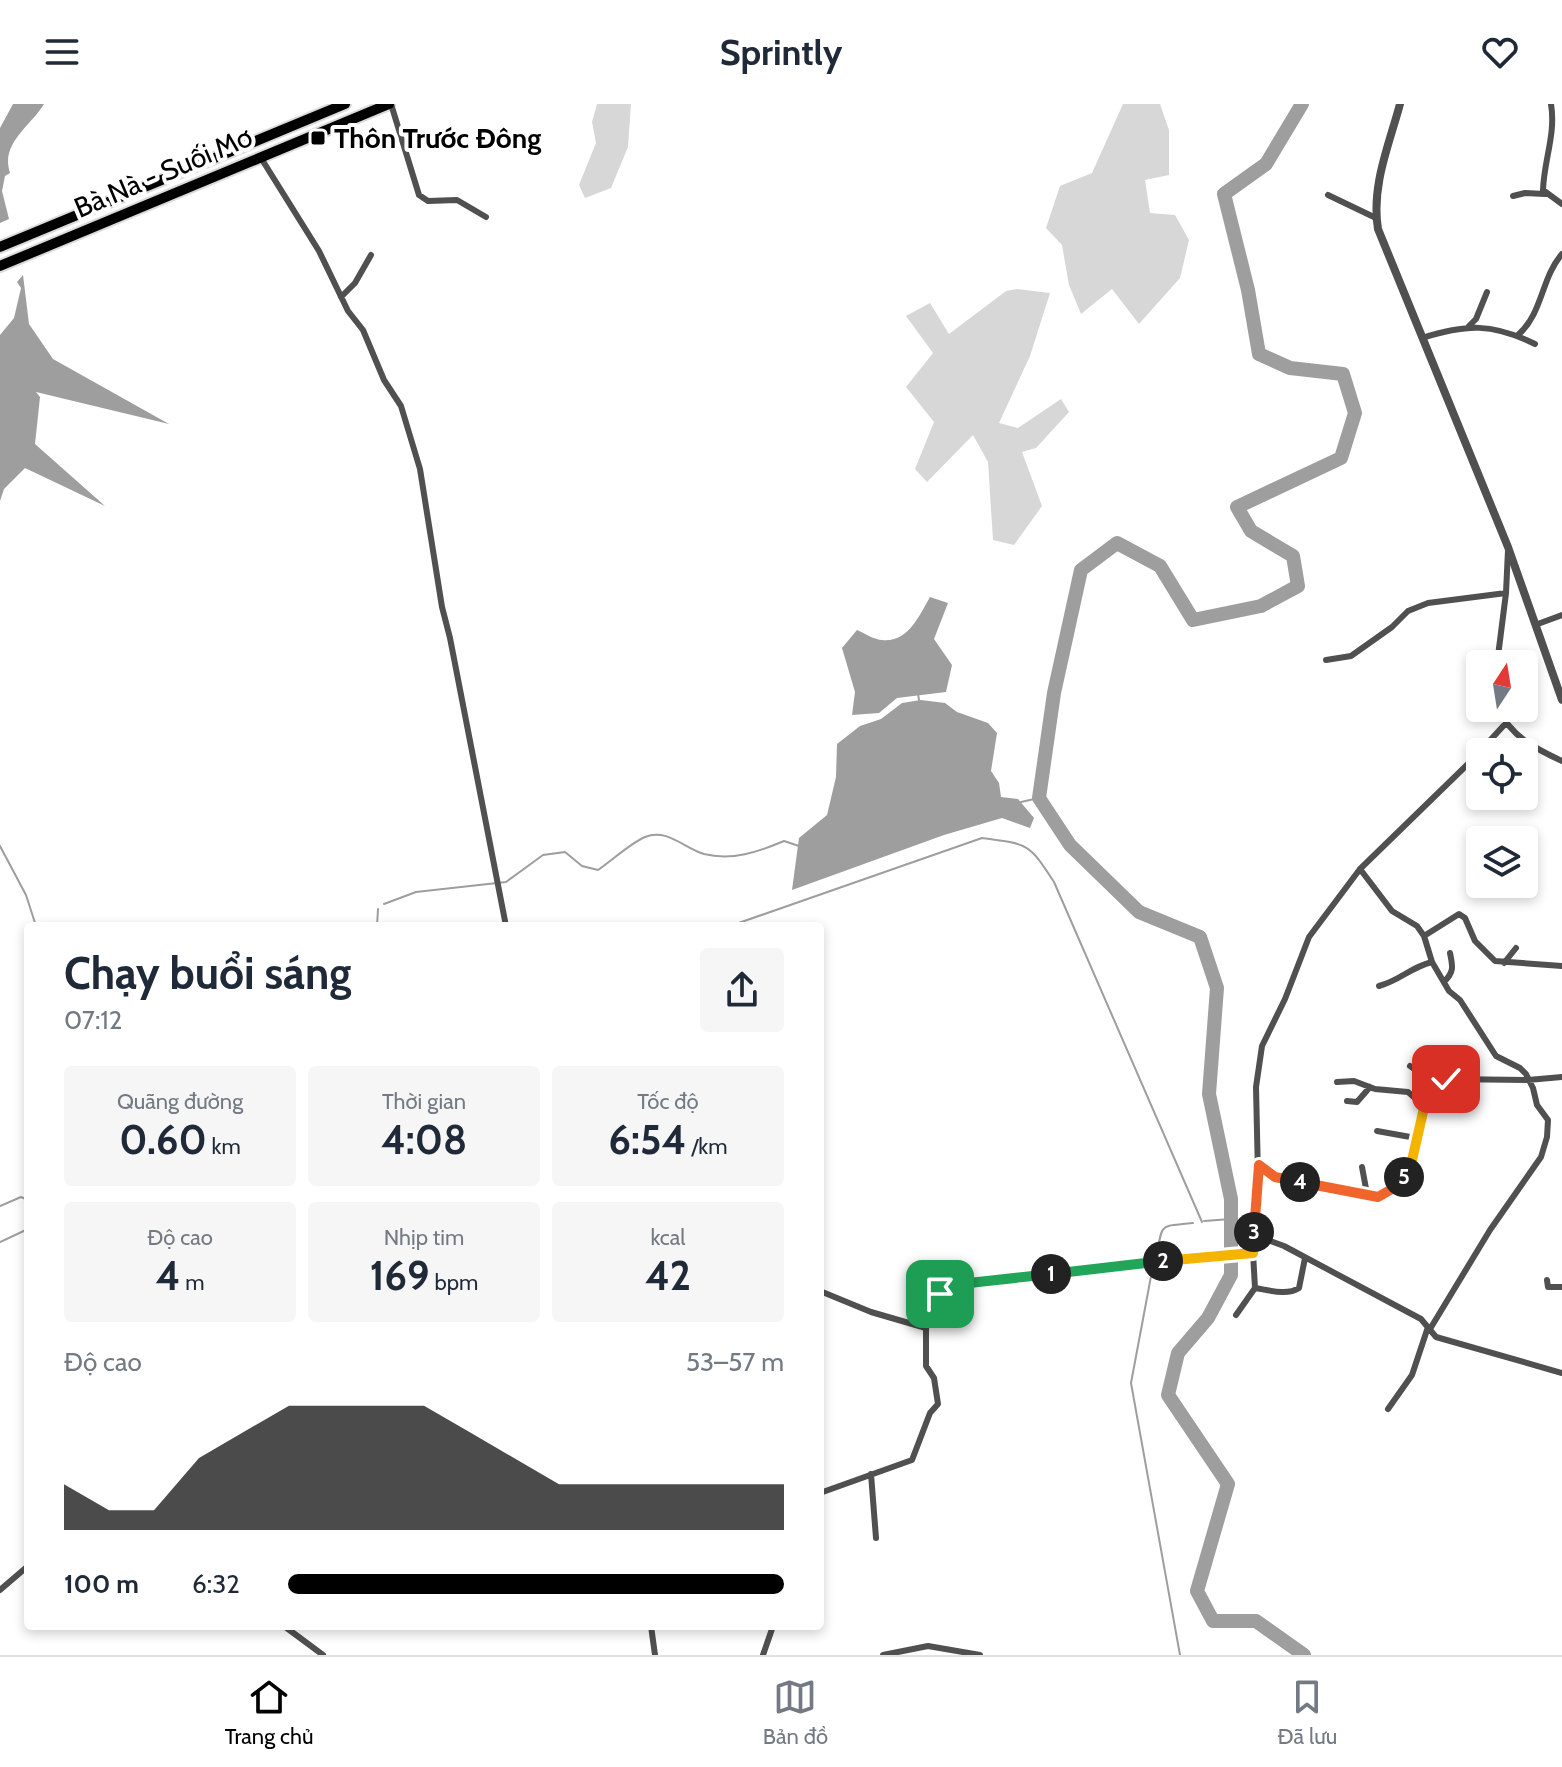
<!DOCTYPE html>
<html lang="vi">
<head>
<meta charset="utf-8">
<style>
	body { margin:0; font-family:Cabin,sans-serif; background:#f6f6f7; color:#1f2937; height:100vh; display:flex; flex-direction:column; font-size:30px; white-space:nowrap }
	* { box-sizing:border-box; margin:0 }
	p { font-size:26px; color:#747a83 }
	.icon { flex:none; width:44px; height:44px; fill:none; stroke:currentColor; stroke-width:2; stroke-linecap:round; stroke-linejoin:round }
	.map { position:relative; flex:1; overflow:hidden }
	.sheet { position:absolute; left:24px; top:818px; width:800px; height:708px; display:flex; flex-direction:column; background:#fff; border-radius:8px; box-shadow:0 4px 12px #0003 }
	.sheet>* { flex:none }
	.needle { width:52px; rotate:12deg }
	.tools { position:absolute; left:1466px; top:546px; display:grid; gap:16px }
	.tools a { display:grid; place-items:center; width:72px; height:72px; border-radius:8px; background:#fff; box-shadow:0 4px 12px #0003; font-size:40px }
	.pin { position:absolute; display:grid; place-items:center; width:68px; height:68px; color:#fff; margin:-34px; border-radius:16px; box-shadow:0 4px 12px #0006 }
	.km { position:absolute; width:40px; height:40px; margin:-20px; border-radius:50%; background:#222; color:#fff; font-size:22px; line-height:40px; text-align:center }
	.round { display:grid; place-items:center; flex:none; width:84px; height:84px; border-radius:8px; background:#f6f6f7 }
	.headline { display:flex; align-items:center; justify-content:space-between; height:136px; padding:0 40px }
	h1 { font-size:44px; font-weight:800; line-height:60px }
	.figures { display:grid; grid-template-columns:repeat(3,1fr); gap:12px; height:136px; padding:8px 40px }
	.figures div { display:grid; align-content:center; border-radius:8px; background:#f6f6f7; text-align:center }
	.figures b { font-size:40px; font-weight:800 }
	.figures small { font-size:22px; font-weight:400 }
	.figures p { font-size:22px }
	.chart { height:224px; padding:16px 40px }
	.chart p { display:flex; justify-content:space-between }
	.chart svg { width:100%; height:144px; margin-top:8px; fill:#000; opacity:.7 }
	ul { padding:0 40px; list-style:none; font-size:26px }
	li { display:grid; grid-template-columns:128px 96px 1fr; align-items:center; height:60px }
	li i { height:20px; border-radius:10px; background:#000 }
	header { display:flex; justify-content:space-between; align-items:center; height:104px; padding:0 40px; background:#fff; font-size:36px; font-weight:800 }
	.tab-bar { display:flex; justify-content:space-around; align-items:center; height:112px; border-top:2px solid #e0e1e3; background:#fff; font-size:22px; color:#747a83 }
	.tab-bar a { display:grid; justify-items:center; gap:4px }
	.tab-bar .current { color:#000 }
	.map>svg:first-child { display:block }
	.green { fill:#d7d7d7 }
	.water { fill:#9e9e9e }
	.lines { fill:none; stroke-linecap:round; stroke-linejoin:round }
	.stream { stroke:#9e9e9e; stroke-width:2 }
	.river { stroke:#9e9e9e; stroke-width:14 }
	.primary-casing { stroke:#dbdbdb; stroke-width:14 }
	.minor { stroke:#505050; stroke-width:6 }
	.tertiary { stroke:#505050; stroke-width:8 }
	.primary { stroke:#000; stroke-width:10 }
	.split-1-casing { stroke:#fff; stroke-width:16 }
	.split-2-casing { stroke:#fff; stroke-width:16 }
	.split-3-casing { stroke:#fff; stroke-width:16 }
	.split-4-casing { stroke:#fff; stroke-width:16 }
	.split-5-casing { stroke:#fff; stroke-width:16 }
	.split-6-casing { stroke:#fff; stroke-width:16 }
	.split-1 { stroke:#22a559; stroke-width:10 }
	.split-2 { stroke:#22a559; stroke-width:10 }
	.split-3 { stroke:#f5b400; stroke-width:10 }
	.split-4 { stroke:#f0652b; stroke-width:10 }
	.split-5 { stroke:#f0652b; stroke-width:10 }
	.split-6 { stroke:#f5b400; stroke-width:10 }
	.poi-dot { fill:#000; stroke:#fff; stroke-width:3 }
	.labels { text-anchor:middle; stroke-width:8; stroke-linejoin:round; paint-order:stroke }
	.poi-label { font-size:28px; font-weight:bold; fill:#000; stroke:#fff; text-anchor:start }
	.street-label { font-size:28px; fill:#000; stroke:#fff }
</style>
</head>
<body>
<header><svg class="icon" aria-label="menu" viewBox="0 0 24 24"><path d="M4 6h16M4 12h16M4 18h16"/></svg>Sprintly<svg class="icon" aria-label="heart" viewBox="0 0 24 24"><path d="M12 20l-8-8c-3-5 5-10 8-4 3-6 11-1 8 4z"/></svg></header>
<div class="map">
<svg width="1562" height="1551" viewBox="0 0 1562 1551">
	<rect width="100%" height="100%" fill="#fff"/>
	<!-- green -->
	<path class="green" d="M597,0H631L628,43L611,84L585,94L579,81L596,39L592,18Z
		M1123,0H1160L1169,26V71L1145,76L1150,109L1175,111L1189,136L1180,174L1139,220L1112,185L1081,210L1069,181L1062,141L1046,124L1060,82L1092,69Z
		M1017,185L1050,189L1030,252L999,319L1018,324L1061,295L1069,308L1036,344L1022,348L1042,402L1014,441L993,436L988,358L973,331L927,378L915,365L934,318L906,283L933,249L906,212L930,199L949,230L1006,187Z"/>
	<!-- water -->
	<path class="water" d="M13,0H44C31,22 0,39 10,69L5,72L2,87L9,115L0,119V24Z
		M23,171L29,220L53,255L169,320L36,288L40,293L35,340L105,402L25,364L4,385L0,397V231L14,214L21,184L17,178Z
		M930,493L948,499L934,535L952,561L946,588L897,594L879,609L852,611L855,588L842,544L857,526C864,529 875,536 882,536C908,539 919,512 930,493Z
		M921,596L945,599L957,608L988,619L997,629L991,667L999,679L1001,693L1018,695L1034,714L1030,724L1002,714L944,731L792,786L799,734L827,711L836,673L837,640L860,622L881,615L902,599Z"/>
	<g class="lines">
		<!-- stream -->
		<path class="stream" d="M918,590L919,596
			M1021,698L1039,694
			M0,742L26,791L36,822
			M384,800L416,788L506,778L543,751L565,748L582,762L598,766C613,756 629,740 645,733C667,724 684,744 704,750C732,757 758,748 784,737L799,742
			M377,822L378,805
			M730,822L982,734C1028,740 1029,739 1054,778L1202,1118
			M0,1102L21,1093L28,1096
			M1204,1117L1231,1115
			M0,1138L28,1125
			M1157,1151C1162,1117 1161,1123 1193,1119
			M1152,1167L1131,1279L1180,1551"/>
		<!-- river -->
		<path class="river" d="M1302,0L1266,60L1224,90L1248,186L1259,250L1290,264L1343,270L1355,309L1341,354L1237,403L1251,427L1293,452L1298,482L1261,502L1193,516L1160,462L1117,439L1081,466L1054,589L1039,694L1070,741L1139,808L1200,833L1217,884L1209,990L1231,1095V1171L1208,1214L1178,1249L1168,1291L1228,1380L1197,1487L1213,1517H1256L1304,1551"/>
		<defs>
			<path id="primary" d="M0,143L345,0
				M0,162L389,0"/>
		</defs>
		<!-- primary casing -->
		<use href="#primary" class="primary-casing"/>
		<!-- minor -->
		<path class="minor" d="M391,0L419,91L428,97L457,96L486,113
			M1551,0C1556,30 1544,56 1543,86L1562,100
			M261,54L319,147L348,207L363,226L384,276L401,302L420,365L442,503L450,534L506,822
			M1328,91L1376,114
			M1513,92L1525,89L1545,90
			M341,193L355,179L371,151
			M1469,222L1476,215L1487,188
			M1518,231C1543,209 1541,174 1562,150
			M1422,234C1467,220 1492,219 1535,240
			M1535,521L1562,511
			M1326,556L1351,552L1392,523L1408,507L1428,499L1506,489
			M1497,560L1506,489L1508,446
			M1498,604C1510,632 1536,645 1562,657
			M1360,765L1392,807L1417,822L1424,832L1432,858L1449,887L1460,896L1496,952L1520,964L1526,970L1533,984L1537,1001L1548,1016L1547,1033L1541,1053L1490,1126L1430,1225
			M1424,832L1459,810L1465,814L1475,837L1495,857L1562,862
			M1504,859L1516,844
			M1444,878C1454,868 1453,863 1450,849
			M1379,882C1401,876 1409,864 1432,858
			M1410,962L1432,979
			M1337,978L1354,977L1375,985L1408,988L1423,1001
			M1347,997L1357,998L1370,983
			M1377,1027L1416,1034
			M1259,1061L1275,1073L1378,1093C1426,1078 1410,1014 1432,979L1446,975L1528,976L1562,973
			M1362,1063L1367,1090
			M1254,1131L1284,1142L1421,1215L1436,1233L1562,1269
			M1253,1149L1255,1184C1268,1186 1287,1192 1299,1184L1305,1154
			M936,1163L940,1190
			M1547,1176L1548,1183H1562
			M820,1187L871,1208L926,1224
			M1236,1211L1255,1184
			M1388,1305L1412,1271L1428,1223
			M871,1370L876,1434
			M820,1389L912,1356L930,1309L938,1300L934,1274L926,1262V1224L940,1190L969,1179L1213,1151L1253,1149L1258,1072L1256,983L1262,942L1285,895L1309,833L1360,765L1472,656L1506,619
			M0,1486L28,1462
			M284,1522L323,1551
			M651,1522L655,1551
			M763,1551L773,1522
			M883,1551L928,1542L980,1551"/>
		<!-- tertiary -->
		<path class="tertiary" d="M1400,0C1389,41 1371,82 1378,125L1508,443L1562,596"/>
		<!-- primary -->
		<use href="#primary" class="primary"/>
	</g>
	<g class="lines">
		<defs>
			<path id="split-1" d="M940,1190L969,1179L1051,1170"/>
			<path id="split-2" d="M1051,1170L1163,1157"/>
			<path id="split-3" d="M1163,1157L1253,1149L1254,1128"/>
			<path id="split-4" d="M1254,1128L1259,1061L1275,1073L1300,1078"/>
			<path id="split-5" d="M1300,1078L1378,1093L1397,1082L1404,1073"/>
			<path id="split-6" d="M1404,1073L1410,1065L1429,982L1446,975"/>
		</defs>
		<!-- split-1 casing -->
		<use href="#split-1" class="split-1-casing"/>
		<!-- split-2 casing -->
		<use href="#split-2" class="split-2-casing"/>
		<!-- split-3 casing -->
		<use href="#split-3" class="split-3-casing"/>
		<!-- split-4 casing -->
		<use href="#split-4" class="split-4-casing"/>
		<!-- split-5 casing -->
		<use href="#split-5" class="split-5-casing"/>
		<!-- split-6 casing -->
		<use href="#split-6" class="split-6-casing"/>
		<!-- split-1 -->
		<use href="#split-1" class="split-1"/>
		<!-- split-2 -->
		<use href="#split-2" class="split-2"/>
		<!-- split-3 -->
		<use href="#split-3" class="split-3"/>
		<!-- split-4 -->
		<use href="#split-4" class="split-4"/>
		<!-- split-5 -->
		<use href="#split-5" class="split-5"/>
		<!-- split-6 -->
		<use href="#split-6" class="split-6"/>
	</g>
	<!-- markers -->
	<rect class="poi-dot" x="310" y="26" width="16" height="16" rx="4"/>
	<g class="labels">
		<!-- poi labels -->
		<g class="poi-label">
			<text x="334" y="44">Thôn Trước Đông</text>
		</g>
		<!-- street labels -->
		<g class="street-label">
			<text transform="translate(163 68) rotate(-23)" y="10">Bà Nà - Suối Mơ</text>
		</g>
	</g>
</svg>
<div class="tools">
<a><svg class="needle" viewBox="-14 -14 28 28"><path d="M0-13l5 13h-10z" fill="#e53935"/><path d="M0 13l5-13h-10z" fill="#747a83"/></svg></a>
<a><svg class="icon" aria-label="locate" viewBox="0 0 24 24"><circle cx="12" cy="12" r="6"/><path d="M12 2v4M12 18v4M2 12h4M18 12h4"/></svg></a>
<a><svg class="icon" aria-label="layers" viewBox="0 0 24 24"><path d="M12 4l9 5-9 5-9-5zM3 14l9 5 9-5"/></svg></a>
</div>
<div class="pin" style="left:940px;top:1190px;background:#1e9e55"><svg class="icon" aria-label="arrive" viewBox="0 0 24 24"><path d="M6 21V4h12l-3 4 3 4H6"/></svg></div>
<div class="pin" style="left:1446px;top:975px;background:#d93025"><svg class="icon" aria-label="check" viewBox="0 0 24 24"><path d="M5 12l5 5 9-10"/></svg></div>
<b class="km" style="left:1051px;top:1170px">1</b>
<b class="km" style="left:1163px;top:1157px">2</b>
<b class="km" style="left:1254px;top:1128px">3</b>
<b class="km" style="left:1300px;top:1078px">4</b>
<b class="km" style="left:1404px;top:1073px">5</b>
<section class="sheet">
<div class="headline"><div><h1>Chạy buổi sáng</h1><p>07:12</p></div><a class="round"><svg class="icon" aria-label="share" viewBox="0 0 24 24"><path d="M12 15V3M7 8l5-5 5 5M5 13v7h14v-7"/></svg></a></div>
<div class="figures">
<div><p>Quãng đường</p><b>0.60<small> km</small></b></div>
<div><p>Thời gian</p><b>4:08</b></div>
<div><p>Tốc độ</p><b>6:54<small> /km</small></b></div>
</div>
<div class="figures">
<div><p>Độ cao</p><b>4<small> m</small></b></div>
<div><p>Nhịp tim</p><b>169<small> bpm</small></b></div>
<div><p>kcal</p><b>42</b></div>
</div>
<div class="chart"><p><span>Độ cao</span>53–57 m</p>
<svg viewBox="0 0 160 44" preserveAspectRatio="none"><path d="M0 44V30L10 38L20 38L30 22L40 14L50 6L60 6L70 6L80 6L90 14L100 22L110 30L120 30L130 30L140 30L150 30L160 30V44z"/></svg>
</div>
<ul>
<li><b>100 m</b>6:32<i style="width:100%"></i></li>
</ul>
</section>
</div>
<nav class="tab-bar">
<a class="current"><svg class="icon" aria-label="home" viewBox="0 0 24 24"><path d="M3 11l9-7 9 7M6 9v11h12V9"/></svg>Trang chủ</a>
<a><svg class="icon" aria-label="map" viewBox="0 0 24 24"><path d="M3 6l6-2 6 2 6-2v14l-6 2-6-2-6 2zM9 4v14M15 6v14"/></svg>Bản đồ</a>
<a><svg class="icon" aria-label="saved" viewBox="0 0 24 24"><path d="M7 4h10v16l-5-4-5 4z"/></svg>Đã lưu</a>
</nav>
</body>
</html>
